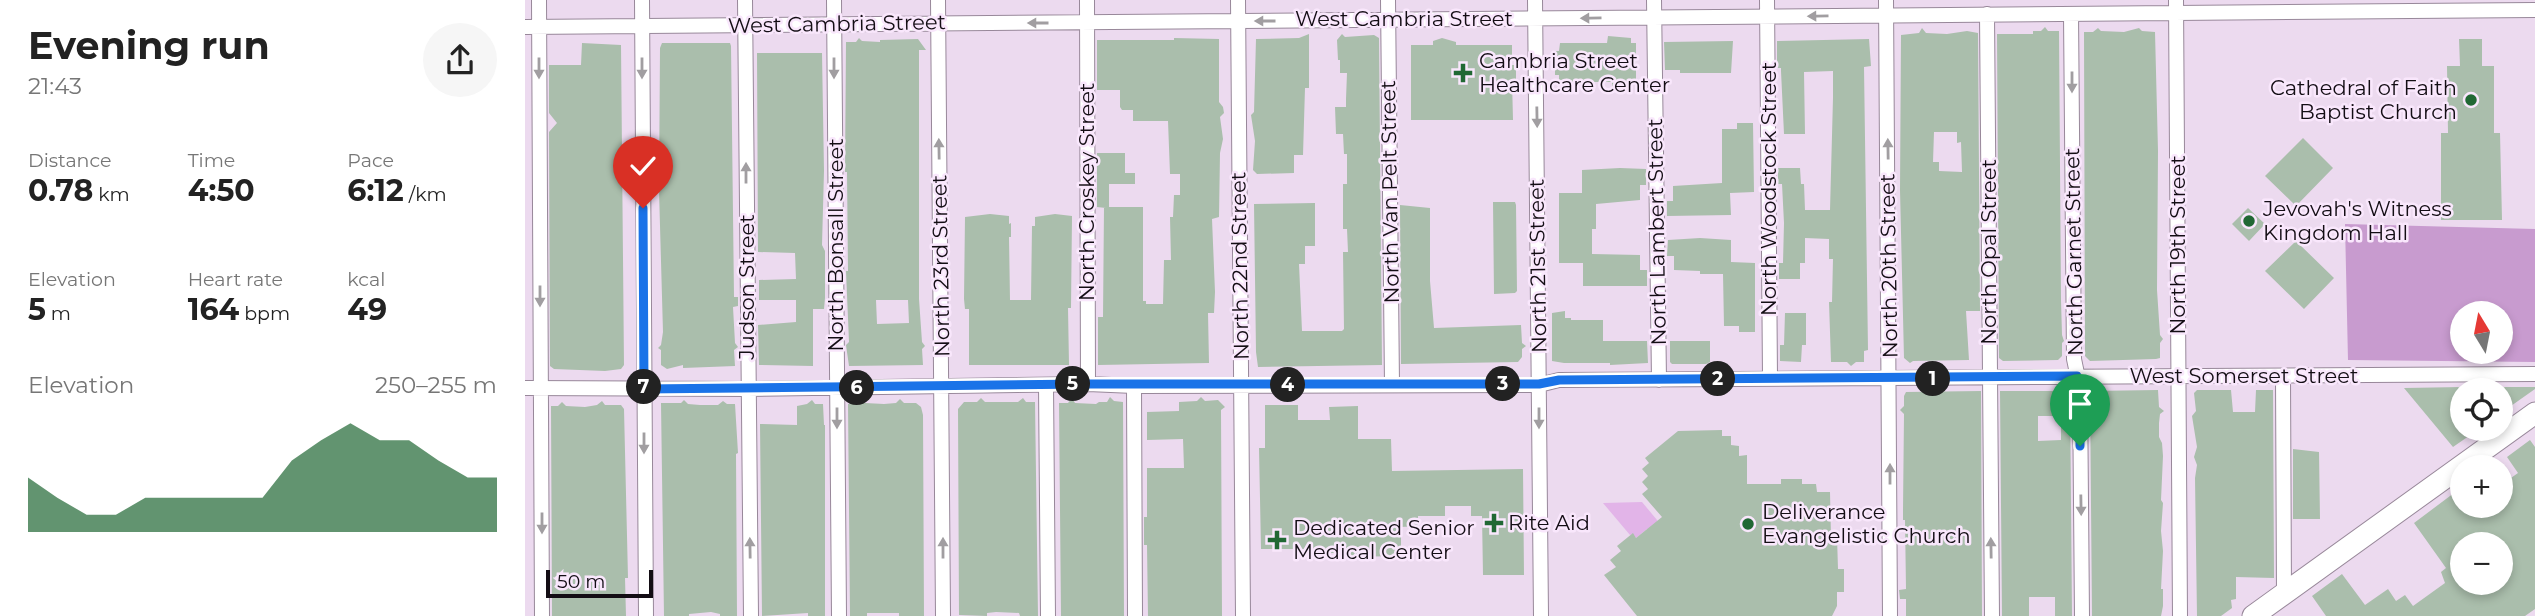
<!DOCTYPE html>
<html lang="en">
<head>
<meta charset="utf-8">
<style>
	body { margin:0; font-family:Montserrat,sans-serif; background:#f6f6f6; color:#222; height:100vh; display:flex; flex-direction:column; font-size:26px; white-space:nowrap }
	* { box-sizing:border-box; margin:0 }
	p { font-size:23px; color:#767676 }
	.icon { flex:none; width:38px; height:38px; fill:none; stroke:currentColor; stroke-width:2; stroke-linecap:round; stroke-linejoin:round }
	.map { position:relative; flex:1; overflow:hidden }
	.sheet { display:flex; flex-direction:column; background:#fff; width:525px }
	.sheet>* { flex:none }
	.needle { width:46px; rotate:350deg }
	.controls { position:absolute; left:1925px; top:301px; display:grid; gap:14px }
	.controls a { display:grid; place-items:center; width:63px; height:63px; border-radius:50%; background:#fff; box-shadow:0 4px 10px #0003; font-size:35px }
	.scale { position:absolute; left:21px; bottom:18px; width:107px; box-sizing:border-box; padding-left:7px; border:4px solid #130d14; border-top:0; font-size:19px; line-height:24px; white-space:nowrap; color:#130d14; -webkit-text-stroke:5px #f9e7fc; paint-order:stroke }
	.pin { position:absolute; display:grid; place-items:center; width:60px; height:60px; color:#fff; margin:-72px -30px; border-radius:50% 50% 50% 0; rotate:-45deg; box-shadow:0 0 7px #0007 }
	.pin .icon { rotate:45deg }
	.km { position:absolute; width:35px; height:35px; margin:-18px; border-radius:50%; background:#222; color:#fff; font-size:19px; line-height:35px; text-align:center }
	.round { display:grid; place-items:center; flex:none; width:74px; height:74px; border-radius:37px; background:#f6f6f6 }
	.overview { display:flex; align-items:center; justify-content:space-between; height:119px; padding:0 28px }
	h1 { font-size:38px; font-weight:700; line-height:52px }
	.stats { display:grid; grid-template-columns:repeat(3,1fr); gap:10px; height:119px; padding:7px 28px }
	.stats div { display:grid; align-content:center }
	.stats b { font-size:30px; font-weight:700 }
	.stats small { font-size:19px; font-weight:400 }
	.stats p { font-size:19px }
	.chart { height:196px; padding:14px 28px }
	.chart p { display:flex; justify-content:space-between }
	.chart svg { width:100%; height:126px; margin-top:7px; fill:#216834; opacity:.7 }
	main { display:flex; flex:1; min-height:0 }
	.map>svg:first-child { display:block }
	.green { fill:#e2b4e8 }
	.forest { fill:#c89bcf; fill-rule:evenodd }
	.building { fill:#aabeac; fill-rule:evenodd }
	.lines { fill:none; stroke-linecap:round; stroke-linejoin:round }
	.street-casing { stroke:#98889a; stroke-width:16 }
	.secondary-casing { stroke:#98889a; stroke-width:23 }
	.street { stroke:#fff; stroke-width:14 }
	.secondary { stroke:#fff; stroke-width:21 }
	.oneway { fill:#a19ea1 }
	.route-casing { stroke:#fff; stroke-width:14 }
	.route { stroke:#1a73e8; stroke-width:9 }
	.poi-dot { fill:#216834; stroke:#f9e7fc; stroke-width:2.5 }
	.labels { text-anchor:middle; stroke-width:5; stroke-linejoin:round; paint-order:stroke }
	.street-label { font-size:21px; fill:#130d14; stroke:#f9e7fc }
	.poi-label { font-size:21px; fill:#130d14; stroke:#f9e7fc; text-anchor:start }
</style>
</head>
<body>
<main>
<section class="sheet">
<div class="overview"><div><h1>Evening run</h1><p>21:43</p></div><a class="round"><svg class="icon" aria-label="share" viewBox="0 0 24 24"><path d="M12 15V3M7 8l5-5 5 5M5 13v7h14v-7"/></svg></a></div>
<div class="stats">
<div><p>Distance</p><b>0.78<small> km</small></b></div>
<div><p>Time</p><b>4:50</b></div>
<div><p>Pace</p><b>6:12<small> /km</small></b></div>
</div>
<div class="stats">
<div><p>Elevation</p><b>5<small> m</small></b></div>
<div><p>Heart rate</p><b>164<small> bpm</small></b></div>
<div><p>kcal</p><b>49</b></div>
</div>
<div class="chart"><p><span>Elevation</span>250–255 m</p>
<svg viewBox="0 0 160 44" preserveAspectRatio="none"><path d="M0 44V25L10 32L20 38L30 38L40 32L50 32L60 32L70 32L80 32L90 19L100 12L110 6L120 12L130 12L140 19L150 25L160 25V44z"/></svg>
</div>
</section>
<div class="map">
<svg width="2010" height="616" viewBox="0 0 2010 616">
	<rect width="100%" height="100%" fill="#ecdaef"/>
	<!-- green -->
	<path class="green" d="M1117,502L1137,526L1128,535L1122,529L1111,538L1108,534L1105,535L1078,503Z"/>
	<!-- forest -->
	<path class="forest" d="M1820,224L2010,229V362L1823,360ZM1937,313H1976V352H1937Z"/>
	<!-- building -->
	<path class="building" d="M1520,27L1523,31H1534L1536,300L1537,335L1539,341L1537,343V356L1533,360L1478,361L1474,358L1472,34H1508V31H1516Z
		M1397,28L1401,33L1422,34L1442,31L1453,33L1455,311H1441L1444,360L1388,361L1385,363L1379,358L1375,190L1376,35L1394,33ZM1409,132H1432V143L1436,142L1437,172L1414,171V162H1408Z
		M1573,28L1576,31L1599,32L1614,28L1617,31L1630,32L1633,151L1632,290L1635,335L1638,339L1635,343V358L1631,359L1565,361L1560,356L1559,32H1568Z
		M784,34V88H780L778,155H769V173L732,174L728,170L730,141L726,115L729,112L731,39L774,38Z
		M817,34L820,37L849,35L854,38L857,365L733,367L731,352L729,204L790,203V246H780V264H774L777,331H817L819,329L818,252H823L822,229H818V184H822V154H819L818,134H811L810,107H821V99L822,73H815V60H813L812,40Z
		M1083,36L1106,38V43H1111V82H1106V86L1103,88H1087V82H1034V75H1030V51H1034L1035,43H1082Z
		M334,38L337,41L355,42V40L393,39L401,50H394V299L397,342L400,346L397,349L398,365L324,366L321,345L324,342L321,271H323L322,172H320L321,42H331ZM351,300H383L384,323L352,324Z
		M649,38L694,39V102L698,107L699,113L695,117L698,139L695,153L694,217L687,219L690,292L689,313H683L684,363L573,365V317H578L579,208H581L572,207V153H600V173H610V184H584V207H618V301H621V304H638L639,260H646L645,217H648L649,195H655V174H645L643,121H608V110H597L595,107V90H572V40H649Z
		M917,38L931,42V45H987V65H991V80H987L988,120H886V45H908V41Z
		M1344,39L1346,66L1339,67L1343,350L1339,351V362H1331L1326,366L1322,362H1306L1304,302H1307L1308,259H1304V239L1280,238V263H1275V279H1254V263H1258L1259,223L1257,184H1253V168H1275L1276,184H1279L1280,210H1305L1308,98V71L1279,72L1280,134H1259L1256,71V68H1252V41Z
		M1934,39H1957V66H1969V133H1975L1977,220H1916V133H1923L1922,66H1935Z
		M1208,41L1206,73H1155V70H1140L1139,42Z
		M57,43L96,45L99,365L96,369L80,371L29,369L25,366L24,132L32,123L24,113V65H56Z
		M137,43H205L206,46L209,297H213V306L208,307L210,343L213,347L209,350L210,366L158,368V365L142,369L136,365V350L133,348L136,345L138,332L134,190L135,48Z
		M232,53H297L299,171L297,245L300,251V298L299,309H288V366L234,365L233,325L271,322V300H234V280L271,279L270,253L233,252Z
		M1212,123H1228L1229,192L1205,193L1206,215L1142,216V201H1148V186L1197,183V129H1212Z
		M1778,138L1808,168L1771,206L1740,176Z
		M1095,168L1121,169V185H1115V200L1071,204V229H1067V254L1115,255V270H1122V286H1058V263H1034V193H1057V170Z
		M968,202H990L991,205L992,291L990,293L969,294Z
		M875,205L905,208V281L909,328L996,325L997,343L1001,346L997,349V357L993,362L876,364Z
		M1723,208L1740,224L1724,241L1707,224Z
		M465,214L484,216V224L486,223V237H484L485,300H506L507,226H510V217L530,214L547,216L546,308H543L544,365H444V309H440L439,299L440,217Z
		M1175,238L1206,240V262L1230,263V332H1214V326H1199L1198,274H1175V271L1149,270V256H1142L1143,240Z
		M1771,241L1809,278L1779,309L1740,271Z
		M1040,311V318H1046V320H1078V341H1122L1123,363L1085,365V363H1039L1027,361V313Z
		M1260,313H1281V345H1277L1276,362L1255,361V345H1259Z
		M1145,341H1185V362L1181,364H1147L1145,362Z
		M1937,387V429H1954L1928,447L1879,388Z
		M1976,387H2010V389L1976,413Z
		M1633,390L1634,407L1639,411L1635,414L1634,423V437L1637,443L1638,456L1636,500L1638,503L1636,531L1638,551L1636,589H1638V606L1636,616H1567L1565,391Z
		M1672,390H1706L1708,412H1730L1731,390H1748L1749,578L1711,577V599L1706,600L1707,608L1696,616H1672L1670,478L1672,465L1669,457L1672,447L1667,416L1671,411L1669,393Z
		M1456,391L1457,616H1381V599H1375L1374,590L1381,589L1380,520H1378V510L1379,414L1375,410L1379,406V396L1381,392Z
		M1475,391H1545L1547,616H1530V597H1504V616H1477ZM1513,416H1536V440L1513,441Z
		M585,397L589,401L598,402L599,616H536L534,403H543L547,398L550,403L571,404L574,402H582Z
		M676,397L680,401L693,400L700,407L696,410L697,616H623L622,545H619V517H622V468H659L658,439L622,440V412L654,411V402L672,401Z
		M456,398L460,402H493L498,398L501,402H510L513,616H495L494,613L471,612L462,613V616L434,615L433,409L439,402H452Z
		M375,399L379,403H391L396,407L398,415L399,616H374V613H342V616H325L323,404H331L335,400L340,403L359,404L371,403Z
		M159,400L163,404L175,405H193L198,401L202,404H210L213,453L211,454L212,616H195V614L186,612L164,614V616H139L136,403H156Z
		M287,400L290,404H298L299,425H300V616H283V613L237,616L235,424L272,425V406L282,404Z
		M77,401L80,405H96L99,409L103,578H100L101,616H27L26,406H33L37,402L41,406L60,407L72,405Z
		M740,405H773V420H805L804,407L833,406V439H866L867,471L998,469L999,575H958L957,516H946V506H920V516H893V526L876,527V556L819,557L820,553H779V549H736L734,448H740Z
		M1197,430V436H1206V445L1214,446V456L1222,455V484H1256V479H1277V484H1291L1292,492H1305L1306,537H1312L1313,569H1319V592H1312V606L1307,616H1112L1079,575L1091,567L1085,560L1096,551L1092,546L1108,533L1111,538L1137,517L1117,494L1123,489L1117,482L1123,476L1117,469L1124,463L1120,458L1153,431Z
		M2005,440L2010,447V609L2000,616H1801L1787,596L1817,574L1840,605L1863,589L1871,601L1880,595L1888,606L1920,583L1916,572L1921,568L1889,523L1937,487V506H1976V485L1993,473L1982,457ZM1937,544H1976V583H1937Z
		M1768,449L1794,452L1795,519H1768Z"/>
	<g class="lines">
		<defs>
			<path id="street" d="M14,0L17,616
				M117,0L121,616
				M220,0L226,616
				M309,0L314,616
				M413,0L418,616
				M562,0L563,384
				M713,0L718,616
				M863,0L867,384
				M1010,0L1016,616
				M1129,0L1134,380
				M1242,0L1245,378
				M1361,0L1365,616
				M1651,0L1655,616
				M1462,14L1467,616
				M1546,14L1549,359L1555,388L1557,616
				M0,27L2010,10
				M1758,377L1759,594
				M521,385L523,616
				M609,386L610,616
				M0,388L223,389L563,384L609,386L1014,385L1034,380L2010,374"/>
			<path id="secondary" d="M1728,616L2010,413"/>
		</defs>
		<!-- street casing -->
		<use href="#street" class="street-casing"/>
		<!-- secondary casing -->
		<use href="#secondary" class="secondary-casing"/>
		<!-- street -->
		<use href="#street" class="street"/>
		<!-- secondary -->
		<use href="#secondary" class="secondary"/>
	</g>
	<!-- one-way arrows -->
	<defs><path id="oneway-solid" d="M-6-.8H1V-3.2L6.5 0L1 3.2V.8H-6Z" transform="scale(1.75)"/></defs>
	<g class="oneway">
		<use href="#oneway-solid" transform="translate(1293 16) rotate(179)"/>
		<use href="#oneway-solid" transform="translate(1066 18) rotate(179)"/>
		<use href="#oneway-solid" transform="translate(740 21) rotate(180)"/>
		<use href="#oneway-solid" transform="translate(513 23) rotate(180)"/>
		<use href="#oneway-solid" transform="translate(14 68) rotate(90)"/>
		<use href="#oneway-solid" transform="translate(117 68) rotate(90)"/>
		<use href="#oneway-solid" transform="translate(309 68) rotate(90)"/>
		<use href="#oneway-solid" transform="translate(1547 82) rotate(90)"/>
		<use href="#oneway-solid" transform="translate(1012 117) rotate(89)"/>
		<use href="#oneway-solid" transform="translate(414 149) rotate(-91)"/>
		<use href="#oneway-solid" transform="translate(1363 149) rotate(-91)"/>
		<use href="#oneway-solid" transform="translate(221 173) rotate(-90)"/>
		<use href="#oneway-solid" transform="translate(15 296) rotate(90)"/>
		<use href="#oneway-solid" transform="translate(312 418) rotate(90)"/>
		<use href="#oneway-solid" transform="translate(1014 418) rotate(90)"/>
		<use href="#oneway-solid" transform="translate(119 443) rotate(90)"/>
		<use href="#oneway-solid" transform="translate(1365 474) rotate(-90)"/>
		<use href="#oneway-solid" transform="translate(1556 505) rotate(89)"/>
		<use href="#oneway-solid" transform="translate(17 523) rotate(90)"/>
		<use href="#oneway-solid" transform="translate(225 548) rotate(-91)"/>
		<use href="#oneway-solid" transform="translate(418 548) rotate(-90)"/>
		<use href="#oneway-solid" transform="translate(1466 548) rotate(-91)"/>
	</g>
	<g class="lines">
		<defs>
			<path id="route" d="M118,208L119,389L563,384H1014L1034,380L1552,376L1555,388V446"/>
		</defs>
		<!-- route casing -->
		<use href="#route" class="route-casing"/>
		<!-- route -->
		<use href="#route" class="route"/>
	</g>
	<!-- markers -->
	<g class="poi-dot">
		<path d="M934.5 62.5h7v7h7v7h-7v7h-7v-7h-7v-7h7z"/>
		<circle cx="1946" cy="100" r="7"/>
		<circle cx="1724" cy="221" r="7"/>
		<path d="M965.5 512.5h7v7h7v7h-7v7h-7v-7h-7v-7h7z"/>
		<circle cx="1223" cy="524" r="7"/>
		<path d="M748.5 529.5h7v7h7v7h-7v7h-7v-7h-7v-7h7z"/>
	</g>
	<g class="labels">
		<!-- street labels -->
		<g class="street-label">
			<text x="879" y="26">West Cambria Street</text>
			<text transform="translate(312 24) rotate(-1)" y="7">West Cambria Street</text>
			<text transform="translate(1244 189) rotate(-90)" y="7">North Woodstock Street</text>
			<text transform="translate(562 192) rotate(-90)" y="7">North Croskey Street</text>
			<text transform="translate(865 192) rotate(-91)" y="7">North Van Pelt Street</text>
			<text transform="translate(1132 232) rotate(-91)" y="7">North Lambert Street</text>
			<text transform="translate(311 245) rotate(-90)" y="7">North Bonsall Street</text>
			<text transform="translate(1653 245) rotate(-90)" y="7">North 19th Street</text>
			<text transform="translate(1464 252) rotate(-90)" y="7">North Opal Street</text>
			<text transform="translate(1549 252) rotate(-91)" y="7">North Garnet Street</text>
			<text transform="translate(416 266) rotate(-91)" y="7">North 23rd Street</text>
			<text transform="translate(715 266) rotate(-91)" y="7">North 22nd Street</text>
			<text transform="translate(1013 266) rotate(-91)" y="7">North 21st Street</text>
			<text transform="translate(1364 266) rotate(-91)" y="7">North 20th Street</text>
			<text transform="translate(222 287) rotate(-90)" y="7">Judson Street</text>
			<text x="1719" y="383">West Somerset Street</text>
		</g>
		<!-- poi labels -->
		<g class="poi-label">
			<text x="954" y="68">Cambria Street<tspan x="954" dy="24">Healthcare Center</tspan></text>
			<text x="1932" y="95" text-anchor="end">Cathedral of Faith<tspan x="1932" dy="24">Baptist Church</tspan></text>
			<text x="1738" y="216">Jevovah's Witness<tspan x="1738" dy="24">Kingdom Hall</tspan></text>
			<text x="1237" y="519">Deliverance<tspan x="1237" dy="24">Evangelistic Church</tspan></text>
			<text x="983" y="530">Rite Aid</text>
			<text x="768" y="535">Dedicated Senior<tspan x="768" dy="24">Medical Center</tspan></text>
		</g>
	</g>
</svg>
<div class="controls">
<a><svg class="needle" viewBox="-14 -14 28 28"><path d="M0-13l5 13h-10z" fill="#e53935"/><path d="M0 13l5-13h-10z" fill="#767676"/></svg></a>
<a><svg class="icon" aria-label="locate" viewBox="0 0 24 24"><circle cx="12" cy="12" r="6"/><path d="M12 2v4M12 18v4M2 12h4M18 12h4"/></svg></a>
<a>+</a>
<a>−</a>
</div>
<div class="scale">50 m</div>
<div class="pin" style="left:1555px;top:446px;background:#1e9e55"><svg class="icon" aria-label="arrive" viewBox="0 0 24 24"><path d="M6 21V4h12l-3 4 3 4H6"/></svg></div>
<div class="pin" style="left:118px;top:208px;background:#d93025"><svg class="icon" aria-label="check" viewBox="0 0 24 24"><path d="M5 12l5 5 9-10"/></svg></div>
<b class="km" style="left:1408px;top:379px">1</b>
<b class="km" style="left:1193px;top:379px">2</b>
<b class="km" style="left:978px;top:384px">3</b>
<b class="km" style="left:763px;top:385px">4</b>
<b class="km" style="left:548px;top:384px">5</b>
<b class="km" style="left:332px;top:388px">6</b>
<b class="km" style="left:119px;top:387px">7</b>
</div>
</main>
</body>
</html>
